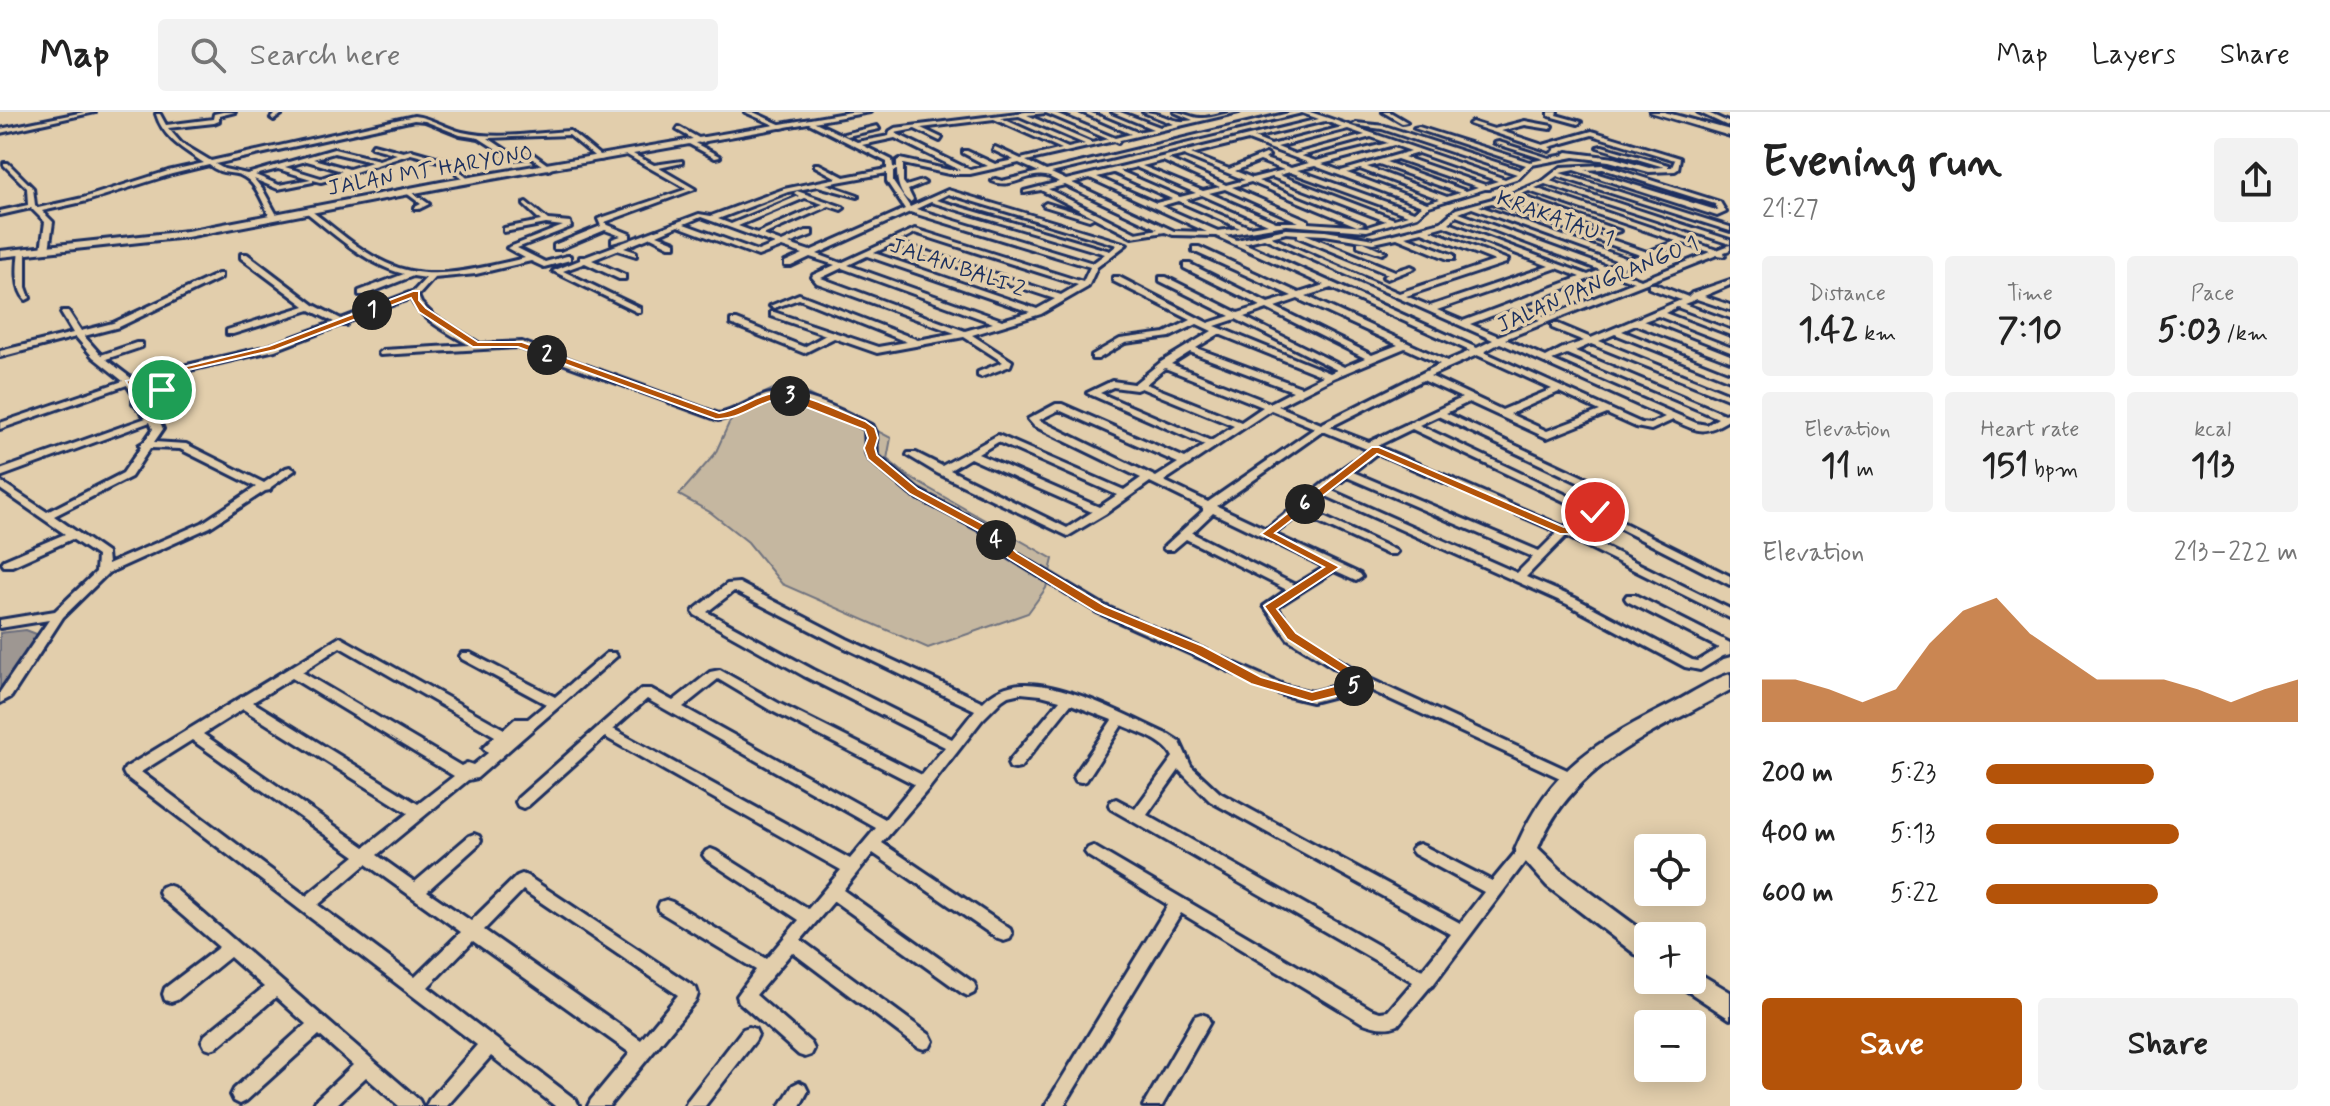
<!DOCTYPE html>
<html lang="en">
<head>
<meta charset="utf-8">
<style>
	body { margin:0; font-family:Mynerve,sans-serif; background:#f2f2f2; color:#222; height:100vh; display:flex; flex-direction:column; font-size:30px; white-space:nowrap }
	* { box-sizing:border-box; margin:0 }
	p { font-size:26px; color:#767676 }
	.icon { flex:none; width:44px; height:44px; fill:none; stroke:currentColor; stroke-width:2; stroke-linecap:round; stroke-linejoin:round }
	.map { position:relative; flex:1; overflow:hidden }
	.details { display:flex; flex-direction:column; background:#fff; width:600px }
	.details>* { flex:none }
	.tools { position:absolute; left:1634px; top:722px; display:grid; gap:16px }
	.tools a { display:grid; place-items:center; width:72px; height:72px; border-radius:8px; background:#fff; box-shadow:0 4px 20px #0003; font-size:40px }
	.pin { position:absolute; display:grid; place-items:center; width:68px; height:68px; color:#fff; margin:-34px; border:4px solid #fff; border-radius:50%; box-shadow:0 2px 8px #0007 }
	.km { position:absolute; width:40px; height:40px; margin:-20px; border-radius:50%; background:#222; color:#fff; font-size:22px; line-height:40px; text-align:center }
	.round { display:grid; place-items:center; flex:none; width:84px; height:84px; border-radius:8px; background:#f2f2f2 }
	.headline { display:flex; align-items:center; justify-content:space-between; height:136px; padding:0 32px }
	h1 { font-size:44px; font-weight:700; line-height:60px }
	.metrics { display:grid; grid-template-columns:repeat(3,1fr); gap:12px; height:136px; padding:8px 32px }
	.metrics div { display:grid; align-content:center; border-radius:8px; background:#f2f2f2; text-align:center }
	.metrics b { font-size:34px; font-weight:700 }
	.metrics small { font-size:22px; font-weight:400 }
	.metrics p { font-size:22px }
	.chart { height:224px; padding:16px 32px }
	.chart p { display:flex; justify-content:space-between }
	.chart svg { width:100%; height:144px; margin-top:8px; fill:#b45309; opacity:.7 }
	.primary-button { display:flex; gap:16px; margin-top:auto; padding:16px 32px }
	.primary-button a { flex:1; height:92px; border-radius:8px; background:#b45309; color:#fff; font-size:32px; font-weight:700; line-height:92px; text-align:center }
	.primary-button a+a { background:#f2f2f2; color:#222 }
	ul { padding:0 32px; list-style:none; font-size:26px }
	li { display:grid; grid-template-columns:128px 96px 1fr; align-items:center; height:60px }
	li i { height:20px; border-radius:10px; background:#b45309 }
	header { display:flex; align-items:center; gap:48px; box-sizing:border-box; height:112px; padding:0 40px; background:#fff; border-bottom:2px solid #e0e0e0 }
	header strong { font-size:38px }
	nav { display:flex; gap:44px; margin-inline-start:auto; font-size:28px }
	.search { width:560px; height:72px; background:#f2f2f2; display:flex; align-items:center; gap:20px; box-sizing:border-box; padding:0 28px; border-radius:8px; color:#767676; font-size:30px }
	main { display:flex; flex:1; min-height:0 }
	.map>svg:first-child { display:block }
	.green { fill:#c5b7a0; stroke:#70737f; stroke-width:2 }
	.water { fill:#9e9792; stroke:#6a6d7d; stroke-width:2 }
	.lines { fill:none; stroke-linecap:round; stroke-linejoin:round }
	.street-casing { stroke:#1b2f5e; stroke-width:6 }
	.secondary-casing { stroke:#1b2f5e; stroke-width:6 }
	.street { fill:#e2ceac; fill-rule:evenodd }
	.secondary { fill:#e2ceac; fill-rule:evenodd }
	.route { fill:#b45309; stroke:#fff; stroke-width:2 }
	.labels { text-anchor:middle; stroke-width:7; stroke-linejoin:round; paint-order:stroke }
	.far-street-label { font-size:22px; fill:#1b2f5e; stroke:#e2ceac }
</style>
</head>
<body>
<header>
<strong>Map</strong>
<div class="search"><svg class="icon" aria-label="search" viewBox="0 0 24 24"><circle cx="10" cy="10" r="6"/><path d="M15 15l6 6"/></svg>Search here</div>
<nav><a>Map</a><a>Layers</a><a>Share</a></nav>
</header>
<main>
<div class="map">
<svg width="1730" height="994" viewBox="0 0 1730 994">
	<rect width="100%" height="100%" fill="#e2ceac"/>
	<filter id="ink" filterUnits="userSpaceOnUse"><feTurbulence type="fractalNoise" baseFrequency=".0125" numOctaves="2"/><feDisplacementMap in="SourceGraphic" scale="16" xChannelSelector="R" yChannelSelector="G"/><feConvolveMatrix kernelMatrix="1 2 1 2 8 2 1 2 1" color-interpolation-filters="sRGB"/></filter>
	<g filter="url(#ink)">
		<!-- green -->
		<path class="green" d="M775,276L800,278L891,326L887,347L909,365L1053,447L1046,476L1028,501L928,536L782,472L748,430L710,400L679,383L715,342L729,311L748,289Z"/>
		<!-- water -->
		<path class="water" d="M26,518L39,523L12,566L0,574V521Z"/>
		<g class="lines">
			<defs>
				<path id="street" d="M84,0H95L0,21V17Z
					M223,0H235L219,4V9L214,11L168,16L181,31L211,49L414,4C432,6 445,16 462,20C496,28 535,21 570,19L604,47L599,48L569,23L488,26L515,44L533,42L551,55L552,56L549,58L530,45L512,47L479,26L460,23L425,9L414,8L215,52L224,57L247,62L334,37L379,48L397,42L371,35L373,32L403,40L411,38L450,49L469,68V70H465L446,51L411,42L355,60L354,61L321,70L313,68V70L278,77L254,67L263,78L278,105L274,107L270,105C263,91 256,69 240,63C226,59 223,63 209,53L172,62L87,89L42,99L53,110L49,138L45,140L41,138L45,110L31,96L0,103V99L28,93L27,76L4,53V51H8L33,76L35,93L38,96L83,86L168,59L204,51C183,37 163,26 156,2H160L166,13L213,7L214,2ZM334,41L372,50L349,57L313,47ZM306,49H307L342,59L321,66L285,55ZM278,57L311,67L279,73L255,63Z
					M272,0L282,2L274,8L271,6L275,2Z
					M745,0H753L786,15L781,16Z
					M1026,0H1053L1115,26L1131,22L1081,0H1089L1137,20L1153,17L1112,0H1120L1160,15L1174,12L1143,0C1164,0 1171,13 1193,8L1174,0C1184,0 1191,6 1200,6C1211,7 1226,0 1239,0L1120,28L1118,31L1114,29L1026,49L1046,59L1293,0H1310L1328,6L1505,67L1517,62L1382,17L1353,13L1356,11L1385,14L1520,58L1526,53L1414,16L1419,15L1530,50L1544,47L1494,31L1499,30L1549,46L1565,43L1564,42L1567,40L1614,46L1649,56L1664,55L1597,35L1602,34L1668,53V55H1672L1675,48L1592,23L1549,35L1552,37L1549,39L1469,12L1472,10L1494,17L1525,9L1552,14L1550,17L1525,13L1501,19L1543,33L1592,19L1680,46L1678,57L1675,59L1649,60L1609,49L1574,45L1532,53L1519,66L1491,75L1490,77H1485L1429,94L1417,104L1367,119L1286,113L1225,123L1237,128L1286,117L1325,119L1374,127L1441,110L1456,97L1511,82L1543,69L1561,55L1603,53L1720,90L1726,100L1717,104L1574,58L1560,61L1730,115V119L1557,64L1550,69L1730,128V132L1545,72L1535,76L1717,138L1730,133V138L1724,140L1725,144L1717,143L1505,227L1546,245L1563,236L1584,229L1552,216V212H1558L1591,226L1681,188L1649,176V172H1655L1688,185L1692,181L1730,168V173L1704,184L1730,193V198L1697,187L1684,192L1730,209V215L1677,195L1665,201L1730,226V232L1658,204L1644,209L1730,243V249L1636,213L1622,219L1730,262V268L1615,222L1599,229L1730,282V288L1591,232L1575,239L1724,302L1730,300V307C1704,323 1701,321 1673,308L1651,318L1636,315L1607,302L1547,326L1469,290L1446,301L1592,369L1598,379L1586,392L1730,464V473L1595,404L1573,419L1730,497V506L1566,424L1526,465L1575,486L1692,548L1698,549L1719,536L1627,489L1625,486L1627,483H1635L1730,531V542L1723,544L1700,558L1685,555L1567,492L1324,383L1306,397L1395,438L1397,440L1395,442H1387L1300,402L1274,422L1360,462L1362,465L1356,469L1334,459L1277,495L1296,521L1372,568L1576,662L1578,666L1576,670L1571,671L1366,576L1312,590L1283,583L1097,500L1008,445L979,418L910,382L868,346L866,340L865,317C843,305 796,281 771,288C752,293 738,305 718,308L518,235L380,243L379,241L383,238L469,233C448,220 422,209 411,186L347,210L346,213H340L275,238L135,271L142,280L178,271L183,274L143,286V291L160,310L163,317L154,330L186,332L264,371L286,356L290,355L295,358L271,375L270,378L265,379L210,415L108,461L63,505L11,585L0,591V580L49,508L0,516V508L55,499L96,460L97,444L72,427L12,454H4L2,451L4,448L65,422L0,377V369L47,400L123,361L141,335L139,333L144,330L153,317L150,310L0,365V358L146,306L133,291L134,284L127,273L0,317V311L123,269L93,245L76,225L0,245V239L73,221L61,201L62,199H68L81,219L113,211L218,162H221V166L119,215L84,224L101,243L136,231H142V235L106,247L131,266L269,234L334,210L310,198L233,222H227V218L305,194L241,146V142H247L314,193L341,207L414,179L426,166L413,164L365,183H359V179L404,162C366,152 336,124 306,100V98H310C335,116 358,138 386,151C430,172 480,156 525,146L507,136L563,114L546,112L504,120V116L541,109L524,93V91L526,90L548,108L570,110L571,115L517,136L545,150L567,144H570V148L544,155L531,149L476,162L434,166L418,184L421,191L434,204L480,232L522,230L719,302C736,299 749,288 766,283C796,274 847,300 873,314L876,320L877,343L918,378L987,414L1016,441L1105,494L1286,574L1312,580L1355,569L1288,527L1264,494L1287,478L1186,427L1173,438H1165L1163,436L1165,434L1203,399V396L1150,370L1105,402L1068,424L937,361L907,343L908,341H916L942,354L998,323L1124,378L1141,366L1034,314L1028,307L1056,292H1062L1185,346L1205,333L1087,281L1112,269L1134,272L1161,250L1212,219L1197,212L1170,225L1125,231L1098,247H1092V243L1120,227L1165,221L1191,208L1113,169V165H1119L1208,211L1230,204L1160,169V165H1166L1238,201L1261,194L1184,156V152H1190L1268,191L1292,184L1193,139V135H1199L1299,181L1324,173L1216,124L1173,123L1165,120L1132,125L1041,78L1024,81V79L1059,70C1055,68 1051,65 1046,64C1028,60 1011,78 992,69L995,67L1002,69L1039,60L1019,51L970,62H949L903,52V70L906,74L922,69L925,71L908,78L913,88L910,90C900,83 897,71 897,58L893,59V70L910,95L948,78L1127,132L1097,155L1088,175L1041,202L972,223L1012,249L1010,254L981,265L978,264V260L1003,250L964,225L877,241L834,226L804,241L731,212V208H737L804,235L826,223L771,204V200H774L878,235L907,230L799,187L774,196L770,194L799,182L918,228L955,221L817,171L812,165L813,163L835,153L810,145L791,154H785V150L803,142L782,135L758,144L678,114L657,123L675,130V134H669L651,125L624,136L636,140V144L617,138L592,148L625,163V167H619L585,151L563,159L640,196V200H637L553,159L580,148V145H585L699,102L711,104L784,77L837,66L815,54V52H819L844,65L887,57V50L809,11V9H813L857,30L889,24L890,19L895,16ZM1046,1L1108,27L1092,31L1027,3ZM1302,1L1319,7L1066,68L1051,61ZM1019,4L1085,32L1068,36L1001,6ZM994,7L1062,37L1021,47L995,35L993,38L1014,48L995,52L967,39H963V41L988,54L970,58L895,21L915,17L940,29L942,26L921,16ZM1325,9L1342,15L1271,33L1254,26ZM1348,17L1365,23L1295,42L1277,35ZM1371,25L1388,31L1316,49L1301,44ZM895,26L960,58H949L900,47L897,49V56L893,55L892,48L862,33ZM1248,28L1309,51L1291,56L1265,47L1269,44L1266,42L1229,57L1191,42ZM1394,33L1411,39L1341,59L1322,52ZM1418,41L1498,69L1485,73L1404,45ZM1185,43L1186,44L1245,68L1226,73L1168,47ZM1397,47L1478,75L1466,79L1386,50ZM1162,49H1163L1220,75L1203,79L1142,54ZM1260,49L1284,58L1252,66L1235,59ZM1379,52L1460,81L1447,85L1367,55ZM1315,54L1422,94L1414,100L1297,58ZM1137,55L1138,56L1196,81L1180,85L1120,59ZM1360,57L1440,87L1427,91L1347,61ZM1603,57L1715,92L1719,99L1585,58ZM1290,60L1408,103L1394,107L1279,63ZM887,61V70L905,97L810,139L789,132L812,123V119H806L782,130L763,123L829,94L841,98L844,96L843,95L797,79L794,81L799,84L731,112L718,107L788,80L818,74L858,85V83L826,72ZM1113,61H1114L1172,87L1156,91L1097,65ZM1272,65L1386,109L1367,115L1308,111V108L1232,75L1251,70L1357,114L1364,112L1258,69ZM1090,66L1207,120L1174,119L1072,71ZM1065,73L1158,117L1136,121L1048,77ZM1225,77L1299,110H1276L1209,81ZM1529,79L1676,129L1647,140L1499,89L1513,85L1613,121L1620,119L1519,83ZM948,82L1117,133L1110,139L936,88ZM1202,83L1268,112L1249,115L1186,88ZM805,86L823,92L757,121L738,114ZM1178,89L1240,116L1218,119L1161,94ZM931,90L1105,142L1093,151L916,97ZM1492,91L1640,143L1628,147L1479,94ZM1472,96L1621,150L1607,155L1459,101ZM910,100L1090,155L1083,170L915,117L841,151L817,142ZM1456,104L1600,158L1588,163L1449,111ZM701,105L775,132L758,139L684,112ZM1444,114L1549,154L1430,194L1406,184L1506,151L1508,148L1430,118ZM1422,120L1495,149L1399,181L1271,125L1286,121L1298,122V125L1388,162L1383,165L1387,167L1415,156L1411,154L1395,159L1305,122L1325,123L1374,131L1397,126L1448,147H1454V143L1405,124ZM915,121L1078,173L1061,183L897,130ZM1264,126L1493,228L1477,236L1244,131ZM1683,131L1710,140L1641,168L1615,158ZM891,133L1055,187L1037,197L874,141ZM867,144L1030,200L1002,208L848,153ZM842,156L993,211L965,219L821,166ZM1557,156L1580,165L1463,209L1437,198ZM1607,160L1634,170L1547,205L1520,194ZM1331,176L1470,239L1447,249L1306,184ZM1298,187L1398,233L1372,243L1275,195ZM1512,196L1540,208L1498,224L1470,212ZM1267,197L1365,246L1344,255L1244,205ZM1236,207L1337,258L1330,261L1215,214ZM1219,222L1323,264L1301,275L1196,236ZM1500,231L1665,305L1650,312L1641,311L1484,240ZM1405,236L1440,252L1321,312L1278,294L1333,266ZM1190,240L1293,279L1270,291L1171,252ZM1567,242L1718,306L1707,313L1696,311L1552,248ZM1477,243L1552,277L1502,298L1430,264ZM1165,256L1263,295L1241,310L1146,272ZM1423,268L1462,286L1369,330L1330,315ZM1113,275L1136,278L1141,276L1234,314L1211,329L1100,281ZM1559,280L1600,299L1547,319L1510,302ZM1059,298L1178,351L1156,365L1039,308ZM1271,298L1315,316L1208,390L1164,369ZM1438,304L1584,373L1587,378L1577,388L1419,313ZM1412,317L1587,400L1564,415L1377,334ZM1323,319L1369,338L1340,358L1266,417L1217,394ZM998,330L1117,383L1099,395L978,342ZM150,336L180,337L256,375L202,411L108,452L107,441L54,404L131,365ZM1377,341L1558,420L1539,439L1353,360ZM970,346L1092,400L1067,416L950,358ZM1347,365L1533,445L1517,461L1330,378ZM1213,401L1325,455L1295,473L1192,421Z
					M1383,0H1390L1407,10L1402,11Z
					M1549,0H1557L1556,3L1581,10L1578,12L1549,4Z
					M1698,0H1706L1730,11V15Z
					M877,14L879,17L847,24L844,22Z
					M679,15L704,29L705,30L700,31L677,18Z
					M691,29L719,44L720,45L715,46L689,32Z
					M627,41H631L654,53L682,49V51L659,56L695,77L605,110L608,113L630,122V126L612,131V127L621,124L605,118L560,137H554V133L601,114L598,107L687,77L627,43Z
					M405,78H409L429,92L419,97H415V95L421,92L405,80Z
					M1046,91L1091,105L1093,106L1089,108L1044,94L1043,93Z
					M1358,130H1364L1386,140L1382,142L1358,134Z
					M19,138L26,140V175L30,186L26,188C15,177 17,154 19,138Z
					M739,471L847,527L983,590C994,579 1006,573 1022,572C1066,570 1129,605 1169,623L1180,630L1191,654L1220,681L1460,811L1484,780L1414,742L1411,738L1414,734L1419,732L1424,734L1492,769L1521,734L1526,732L1531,734L1534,738L1432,874L1429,876L1398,913C1385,918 1374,915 1361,910L1181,801L1064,994H1045L1168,793L1088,744L1085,740L1088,736L1093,734L1371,897L1380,900L1388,899L1413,870L1111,697L1109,693L1111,689L1116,687L1135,697L1173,645C1165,628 1139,621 1122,613L1086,669L1081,670L1076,669L1074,665L1076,661L1112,608L1071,592L1020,656L1015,657L1010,656L1008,652L1010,648L1060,588L1041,583L1021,581L1008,584L1002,588L982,608L930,675L882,731L1010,817L1012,822L1010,827L1004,829L998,827L873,741L843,778L974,871L976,876L974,881L968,884L962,881L834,789L801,828L930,923L933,929L930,935L924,937L918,935L792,840L756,883L811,931L814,937L811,943L805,945L799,943L739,890L737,884L756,858L660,800L658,795L660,790L666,788L672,790L766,847L799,808L706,747L703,743L706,739L711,737L716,739L808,797L841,758L605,625L528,694L523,696L518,694L516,690L518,686L641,577H651L673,589L710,560L720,558L780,592L922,663L945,635L804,564L695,503L693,500L695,497L727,472ZM734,479L839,533L975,598L952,627L814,558L707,500ZM718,567L770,598L914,672L885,707L683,595ZM647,587L876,716L850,747L613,617ZM1179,658L1210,689L1451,822L1422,858L1147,703Z
					M340,525L504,617L515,607H528L546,592L462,547L460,544L462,541H470L555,585L607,541H615L617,544L477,666L468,668L377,743L415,770L469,724L474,722L479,724L481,728L479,732L427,779L471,809L517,764L522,762L527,764L696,876L698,882L696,888L609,994H588L591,988L630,941L473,829L428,875L576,988L579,994H555L491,944L447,994H426L429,988L477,933L125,664L123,660L125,656ZM340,535L495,624L483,636L488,641L473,653L467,651L461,654L302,560ZM292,566L454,664L418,692L253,590ZM243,597L408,701L365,735L203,622ZM192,628L355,744L306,784L141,660ZM366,752L461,820L415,865L318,793ZM523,778L678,883L641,928L484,818Z
					M167,773L173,775L419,988L422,994H399L366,965L335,994H313L316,988L353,953L319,923L246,989L240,992L234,989L231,983L234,977L306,912L276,885L217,935L211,937L205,935L202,929L205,923L264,875L230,845L177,888L171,890L165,888L163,882L165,876L219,835L161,785L159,780L161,775Z
					M1201,902L1207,904L1210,910L1162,994H1143L1195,904Z
					M749,915L755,917L758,923L755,929L705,994H685L688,988L743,917Z
					M799,970L805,973L808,979L800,994H780L793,973Z"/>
				<path id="secondary" d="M851,0H870L441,76L187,125L0,145V139L187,119L441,70Z
					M1650,0H1664L1730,18V24Z
					M1730,562V578C1655,621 1573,650 1538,736L1563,760L1650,824L1648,848L1639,845L1547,774L1515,738C1550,654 1597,630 1675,590C1692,581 1711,568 1730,562Z
					M1692,857L1730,880V907L1683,876L1679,868H1692Z"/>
			</defs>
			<!-- street casing -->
			<use href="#street" class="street-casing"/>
			<!-- secondary casing -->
			<use href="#secondary" class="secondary-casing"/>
			<!-- street -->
			<use href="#street" class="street"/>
			<!-- secondary -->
			<use href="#secondary" class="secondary"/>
		</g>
	</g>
	<!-- route -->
	<path class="route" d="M413,179H419V188L426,196L478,230H522L719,301C739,298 754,284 773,281C795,276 843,301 865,309L875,316L878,326L875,336L877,343L918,377L987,414L1017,441L1105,494L1203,534L1261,565L1312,580L1354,569L1287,527L1264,494L1324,455L1261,422L1372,335H1379L1564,415L1591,397L1601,400L1569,422H1560L1377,342L1275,421L1340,455L1277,497L1296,521L1374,571L1372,575L1312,590L1251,572L1193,541L1096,500L1008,446L979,419L910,382L868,347L864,336L868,326L865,318L783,286C759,288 741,309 715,307L518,235H473L419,200L411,186L275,238L136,270L142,281L162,275L167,278L165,281L136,287L126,269L269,234Z"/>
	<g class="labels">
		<!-- far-street labels -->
		<g class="far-street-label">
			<text transform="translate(430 57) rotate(-10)" y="8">JALAN MT HARYONO</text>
			<text transform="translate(1556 105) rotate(20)" y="8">KRAKATAU 1</text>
			<text transform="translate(958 154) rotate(19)" y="8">JALAN BALI 2</text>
			<text transform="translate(1597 171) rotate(-23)" y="8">JALAN PANGRANGO 1</text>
		</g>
	</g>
</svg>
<div class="tools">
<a><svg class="icon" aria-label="locate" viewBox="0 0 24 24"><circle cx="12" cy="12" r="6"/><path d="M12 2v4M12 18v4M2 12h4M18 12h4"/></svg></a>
<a>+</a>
<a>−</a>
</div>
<div class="pin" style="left:162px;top:278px;background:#1e9e55"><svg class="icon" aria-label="arrive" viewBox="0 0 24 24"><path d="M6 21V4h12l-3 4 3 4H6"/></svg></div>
<div class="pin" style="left:1595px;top:400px;background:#d93025"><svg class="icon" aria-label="check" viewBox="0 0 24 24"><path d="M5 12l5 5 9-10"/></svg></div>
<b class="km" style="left:372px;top:198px">1</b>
<b class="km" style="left:547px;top:243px">2</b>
<b class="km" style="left:790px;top:284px">3</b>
<b class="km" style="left:996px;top:428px">4</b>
<b class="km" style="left:1354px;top:574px">5</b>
<b class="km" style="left:1305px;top:392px">6</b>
</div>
<section class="details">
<div class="headline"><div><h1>Evening run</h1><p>21:27</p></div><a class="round"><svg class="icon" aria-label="share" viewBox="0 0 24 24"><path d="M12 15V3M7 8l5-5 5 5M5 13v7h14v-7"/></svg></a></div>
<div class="metrics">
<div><p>Distance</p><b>1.42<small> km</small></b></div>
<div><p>Time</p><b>7:10</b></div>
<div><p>Pace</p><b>5:03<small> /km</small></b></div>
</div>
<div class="metrics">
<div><p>Elevation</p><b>11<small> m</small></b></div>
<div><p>Heart rate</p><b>151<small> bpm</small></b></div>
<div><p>kcal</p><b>113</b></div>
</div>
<div class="chart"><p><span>Elevation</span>213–222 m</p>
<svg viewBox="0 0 160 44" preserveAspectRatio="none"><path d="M0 44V31L10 31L20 34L30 38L40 34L50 20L60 10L70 6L80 17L90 24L100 31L110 31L120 31L130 34L140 38L150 34L160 31V44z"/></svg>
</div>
<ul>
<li><b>200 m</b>5:23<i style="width:54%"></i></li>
<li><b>400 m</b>5:13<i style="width:62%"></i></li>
<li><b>600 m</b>5:22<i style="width:55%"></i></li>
</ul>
<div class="primary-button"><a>Save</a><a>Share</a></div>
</section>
</main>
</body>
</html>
